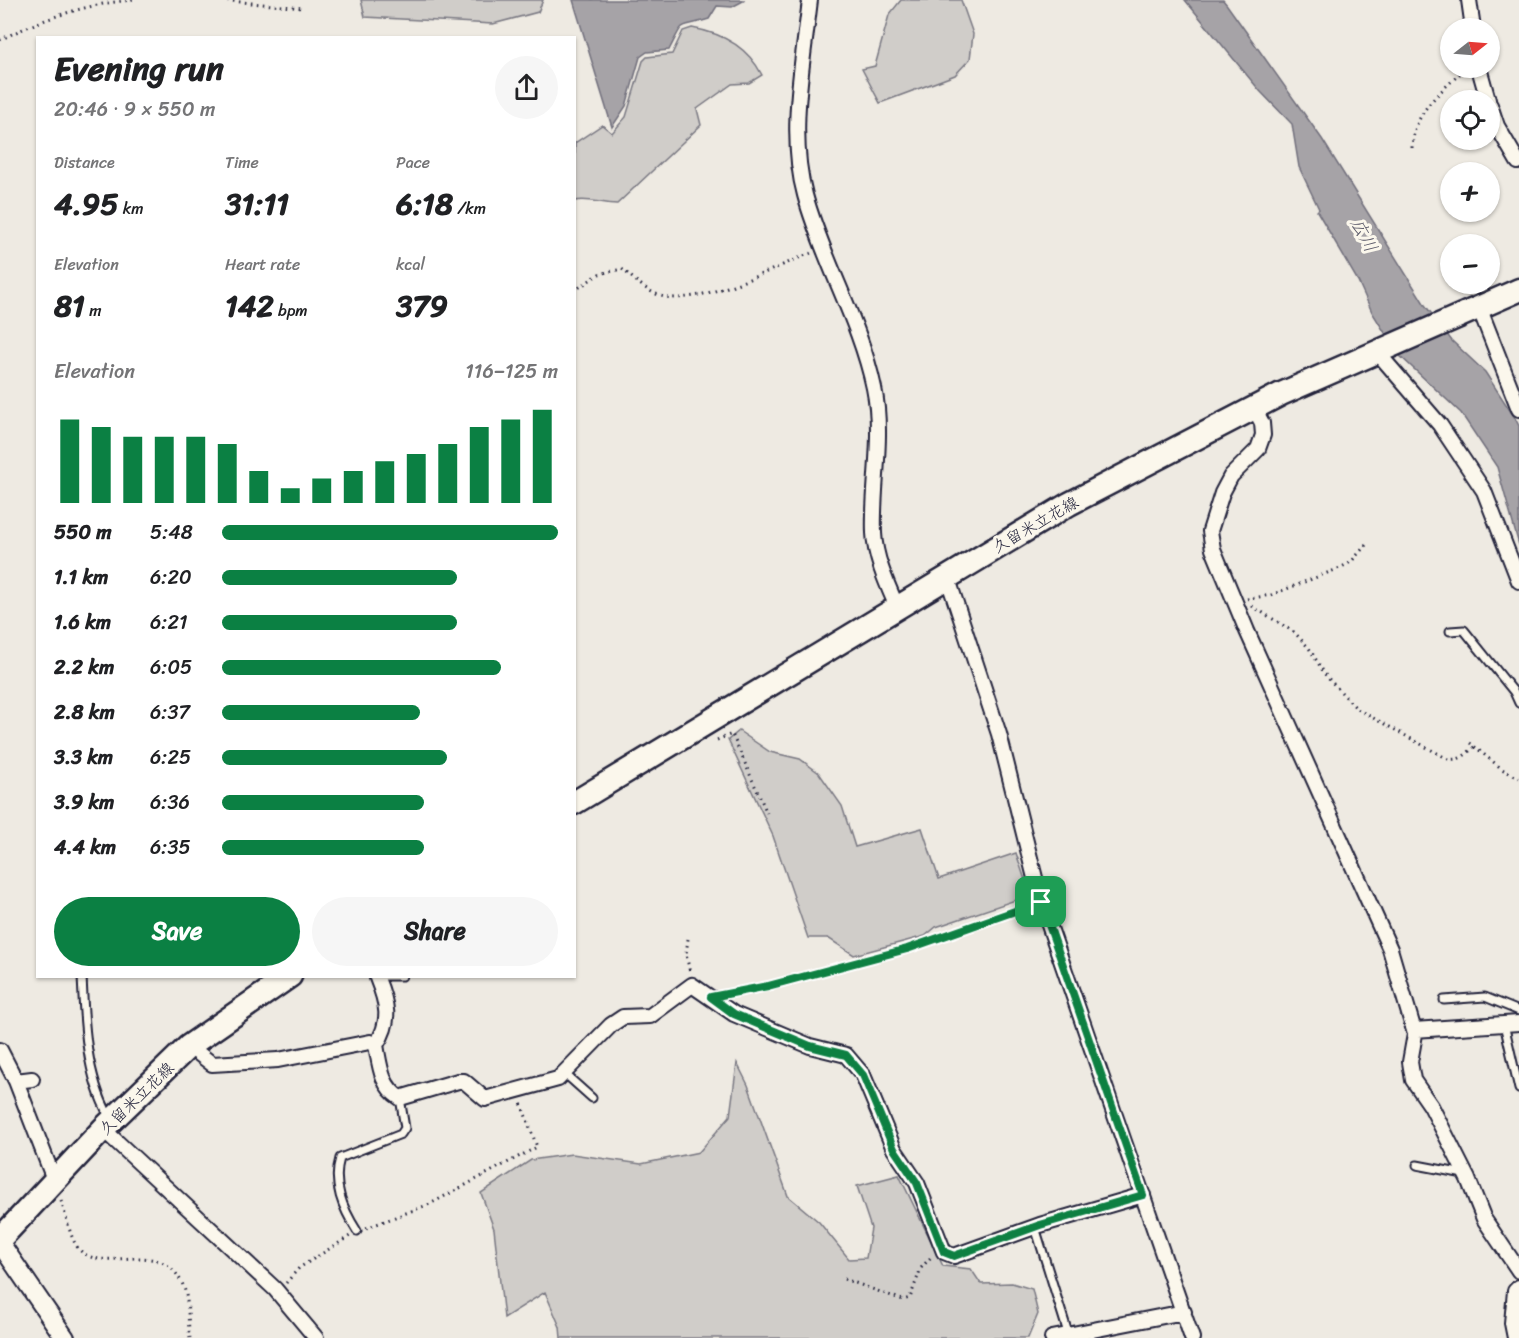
<!DOCTYPE html>
<html lang="en">
<head>
<meta charset="utf-8">
<style>
	body { margin:0; font-family:Sriracha,"Klee One",sans-serif; background:#f6f6f6; color:#202124; height:100vh; display:flex; flex-direction:column; font-size:22px; white-space:nowrap }
	* { box-sizing:border-box; margin:0 }
	p { font-size:20px; color:#757577 }
	.icon { flex:none; width:33px; height:33px; fill:none; stroke:currentColor; stroke-width:2; stroke-linecap:round; stroke-linejoin:round }
	.map { position:relative; flex:1; overflow:hidden }
	.sheet { position:absolute; left:36px; top:36px; width:540px; height:942px; display:flex; flex-direction:column; background:#fff; border-radius:0px; box-shadow:0 2px 4px #0004 }
	.sheet>* { flex:none }
	.needle { width:39px; rotate:73deg }
	.tools { position:absolute; left:1440px; top:18px; display:grid; gap:12px }
	.tools a { display:grid; place-items:center; width:60px; height:60px; border-radius:50%; background:#fff; box-shadow:0 2px 4px #0004; font-size:30px }
	.pin { position:absolute; display:grid; place-items:center; width:51px; height:51px; color:#fff; margin:-26px; border-radius:12px; box-shadow:0 3px 9px #0006 }
	.round { display:grid; place-items:center; flex:none; width:63px; height:63px; border-radius:32px; background:#f6f6f6 }
	.summary { display:flex; align-items:center; justify-content:space-between; height:102px; padding:0 18px }
	h1 { font-size:33px; font-weight:800; line-height:45px }
	.metrics { display:grid; grid-template-columns:repeat(3,1fr); gap:9px; height:102px; padding:6px 18px }
	.metrics div { display:grid; align-content:center }
	.metrics b { font-size:30px; font-weight:800 }
	.metrics small { font-size:16px; font-weight:400 }
	.metrics p { font-size:16px }
	.chart { height:168px; padding:12px 18px }
	.chart p { display:flex; justify-content:space-between }
	.chart svg { width:100%; height:108px; margin-top:6px; stroke:#0b8043; stroke-width:6 }
	.primary-button { display:flex; gap:12px; margin-top:auto; padding:12px 18px }
	.primary-button a { flex:1; height:69px; border-radius:36px; background:#0b8043; color:#fff; font-size:24px; font-weight:800; line-height:69px; text-align:center }
	.primary-button a+a { background:#f6f6f6; color:#202124 }
	ul { padding:0 18px; list-style:none; font-size:20px }
	li { display:grid; grid-template-columns:96px 72px 1fr; align-items:center; height:45px }
	li i { height:15px; border-radius:8px; background:#0b8043 }
	.map>svg:first-child { display:block }
	.green { fill:#d0cdc9; stroke:#797882; stroke-width:1.5 }
	.water { fill:#a6a3a7; stroke:#716f7c; stroke-width:1.5 }
	.lines { fill:none; stroke-linecap:round; stroke-linejoin:round }
	.service-casing { stroke:#22223b; stroke-width:11 }
	.minor-casing { stroke:#22223b; stroke-width:18 }
	.tertiary-casing { stroke:#22223b; stroke-width:22 }
	.primary-casing { stroke:#22223b; stroke-width:27 }
	.path { stroke:#22223b; stroke-width:3; stroke-dasharray:1.5 4.5; stroke-linecap:butt }
	.service { stroke:#fbf7ec; stroke-width:7 }
	.minor { stroke:#fbf7ec; stroke-width:14 }
	.tertiary { stroke:#fbf7ec; stroke-width:18 }
	.primary { stroke:#fbf7ec; stroke-width:22 }
	.route-casing { stroke:#fff; stroke-width:12 }
	.route { stroke:#0b8043; stroke-width:8 }
	.labels { text-anchor:middle; stroke-width:6; stroke-linejoin:round; paint-order:stroke }
	.street-label { font-size:16px; fill:#22223b; stroke:#fbf7ec }
	.water-label { font-size:18px; font-style:italic; fill:#575666; stroke:#fbf7ec }
</style>
</head>
<body>
<div class="map">
<svg width="1519" height="1338" viewBox="0 0 1519 1338">
	<rect width="100%" height="100%" fill="#eeeae2"/>
	<filter id="ink" filterUnits="userSpaceOnUse"><feTurbulence type="fractalNoise" baseFrequency=".0167" numOctaves="2"/><feDisplacementMap in="SourceGraphic" scale="12" xChannelSelector="R" yChannelSelector="G"/><feConvolveMatrix kernelMatrix="1 2 1 2 8 2 1 2 1" color-interpolation-filters="sRGB"/></filter>
	<g filter="url(#ink)">
		<!-- green -->
		<path class="green" d="M361,0H543L538,12L493,24L365,17Z
			M901,0H961L973,34L970,59L955,75L880,103L862,69L875,66L889,15Z
			M692,28C721,33 748,47 762,75L749,83L732,84L697,109L701,125L617,204C602,204 589,198 575,201V143L602,125L612,133L626,117L643,61L647,57L672,54L683,31Z
			M739,731L770,752L800,759L819,773L842,806L855,847L922,828L939,879L1016,853L1030,895L936,927L925,936L854,955L828,938H808L773,836L728,740Z
			M737,1063L748,1085L788,1196L819,1222L849,1259L866,1258L871,1228L857,1186L899,1175L943,1266L971,1269L981,1284L1012,1283L1032,1289L1038,1314L1028,1338H561L560,1327L545,1292L504,1318L494,1229L481,1193L531,1160L572,1154L641,1164L699,1152L730,1116Z"/>
		<!-- water -->
		<path class="water" d="M573,0H745L732,7L717,6L709,19C675,30 686,18 669,50L647,52L640,57L626,106L612,127Z
			M1185,0H1223L1227,5L1322,139L1425,305L1452,341L1485,372L1515,418L1519,426V545L1497,467L1461,413L1398,354L1372,312L1358,281L1317,211L1319,209L1299,167L1292,124L1260,91Z"/>
		<g class="lines">
			<defs>
				<path id="service" d="M1450,631L1464,630L1514,692L1519,703
					M82,976C84,1023 86,1075 109,1116
					M375,976H402
					M1444,1000L1485,997L1519,1011
					M1504,1024L1519,1089
					M564,1073L592,1098
					M1417,1165L1464,1174
					M1035,1227L1068,1333
					M357,1231C343,1209 332,1184 340,1158L401,1134L405,1128L400,1098"/>
				<path id="minor" d="M810,0C803,63 788,133 805,195C823,261 860,321 874,388C884,436 872,485 874,533C875,558 887,584 897,607
					M1469,0L1473,28
					M1479,68L1488,100
					M1490,105L1497,126L1518,162
					M1479,307L1519,409
					M1377,352L1440,425L1484,491L1519,581
					M1254,408L1262,423L1263,435L1258,449L1231,476L1222,493L1210,531L1213,549L1247,631L1390,949L1415,1034L1410,1062L1413,1080L1431,1106L1468,1179L1484,1219L1519,1271
					M947,576L999,734L1041,902L1192,1338
					M1414,1030L1519,1023
					M376,1045C392,1021 387,1003 377,978
					M189,1046L212,1064L278,1060L370,1042L376,1045C380,1066 381,1086 400,1098L458,1081H464L485,1099L558,1079L611,1025L623,1017L650,1016L692,985L734,1014L810,1046L846,1055L863,1075L894,1149L917,1183L944,1252L954,1256L1040,1225L1143,1195
					M0,1050L16,1081L55,1182
					M16,1081L32,1079
					M103,1129L275,1289L316,1338
					M1052,1338L1184,1312
					M1515,1338L1512,1323L1515,1291L1519,1287"/>
				<path id="tertiary" d="M0,1243L65,1338"/>
				<path id="primary" d="M574,803L1069,504L1281,394L1519,290
					M0,1239L103,1129L189,1046L290,976"/>
			</defs>
			<!-- service casing -->
			<use href="#service" class="service-casing"/>
			<!-- minor casing -->
			<use href="#minor" class="minor-casing"/>
			<!-- tertiary casing -->
			<use href="#tertiary" class="tertiary-casing"/>
			<!-- primary casing -->
			<use href="#primary" class="primary-casing"/>
			<!-- path -->
			<path class="path" d="M221,0L303,8
				M0,40C38,20 89,3 133,0
				M1412,148C1414,110 1440,93 1466,68
				M574,291L599,274L622,269C634,279 646,291 661,296C697,307 776,267 811,253
				M1247,599L1271,595L1340,568L1351,562L1366,545
				M1252,606L1294,632L1309,648L1326,676L1357,709L1448,759C1461,761 1466,754 1475,746
				M717,740L732,734L767,813
				M1470,743L1502,769L1519,778
				M688,939L686,954L690,973
				M729,994L907,949L1028,907
				M61,1201C66,1215 69,1233 76,1245C97,1280 158,1233 182,1283C190,1299 187,1320 190,1338
				M366,1228L430,1204L537,1147L521,1103
				M844,1279L903,1300L910,1298L921,1268L932,1256
				M286,1283L299,1268L350,1236"/>
			<!-- service -->
			<use href="#service" class="service"/>
			<!-- minor -->
			<use href="#minor" class="minor"/>
			<!-- tertiary -->
			<use href="#tertiary" class="tertiary"/>
			<!-- primary -->
			<use href="#primary" class="primary"/>
		</g>
	</g>
	<g class="lines" filter="url(#ink)">
		<defs>
			<path id="route" d="M1041,902L1143,1195L1040,1225L954,1256L944,1252L917,1183L894,1149L863,1075L846,1055L810,1046L734,1014L711,997L768,986L907,949Z"/>
		</defs>
		<!-- route casing -->
		<use href="#route" class="route-casing"/>
		<!-- route -->
		<use href="#route" class="route"/>
	</g>
	<g class="labels">
		<!-- street labels -->
		<g class="street-label">
			<text transform="translate(1035 524) rotate(-30)" y="6">久留米立花線</text>
			<text transform="translate(136 1098) rotate(-44)" y="6">久留米立花線</text>
		</g>
		<!-- water labels -->
		<g class="water-label">
			<text transform="translate(1364 235) rotate(62)" y="6">広川</text>
		</g>
	</g>
</svg>
<div class="tools">
<a><svg class="needle" viewBox="-14 -14 28 28"><path d="M0-13l5 13h-10z" fill="#e53935"/><path d="M0 13l5-13h-10z" fill="#757577"/></svg></a>
<a><svg class="icon" aria-label="locate" viewBox="0 0 24 24"><circle cx="12" cy="12" r="6"/><path d="M12 2v4M12 18v4M2 12h4M18 12h4"/></svg></a>
<a>+</a>
<a>−</a>
</div>
<div class="pin" style="left:1041px;top:902px;background:#1e9e55"><svg class="icon" aria-label="arrive" viewBox="0 0 24 24"><path d="M6 21V4h12l-3 4 3 4H6"/></svg></div>
<section class="sheet">
<div class="summary"><div><h1>Evening run</h1><p>20:46 · 9 × 550 m</p></div><a class="round"><svg class="icon" aria-label="share" viewBox="0 0 24 24"><path d="M12 15V3M7 8l5-5 5 5M5 13v7h14v-7"/></svg></a></div>
<div class="metrics">
<div><p>Distance</p><b>4.95<small> km</small></b></div>
<div><p>Time</p><b>31:11</b></div>
<div><p>Pace</p><b>6:18<small> /km</small></b></div>
</div>
<div class="metrics">
<div><p>Elevation</p><b>81<small> m</small></b></div>
<div><p>Heart rate</p><b>142<small> bpm</small></b></div>
<div><p>kcal</p><b>379</b></div>
</div>
<div class="chart"><p><span>Elevation</span>116–125 m</p>
<svg viewBox="0 0 160 44" preserveAspectRatio="none"><path d="M5 44V10M15 44V13M25 44V17M35 44V17M45 44V17M55 44V20M65 44V31M75 44V38M85 44V34M95 44V31M105 44V27M115 44V24M125 44V20M135 44V13M145 44V10M155 44V6"/></svg>
</div>
<ul>
<li><b>550 m</b>5:48<i style="width:100%"></i></li>
<li><b>1.1 km</b>6:20<i style="width:70%"></i></li>
<li><b>1.6 km</b>6:21<i style="width:70%"></i></li>
<li><b>2.2 km</b>6:05<i style="width:83%"></i></li>
<li><b>2.8 km</b>6:37<i style="width:59%"></i></li>
<li><b>3.3 km</b>6:25<i style="width:67%"></i></li>
<li><b>3.9 km</b>6:36<i style="width:60%"></i></li>
<li><b>4.4 km</b>6:35<i style="width:60%"></i></li>
</ul>
<div class="primary-button"><a>Save</a><a>Share</a></div>
</section>
</div>
</body>
</html>
